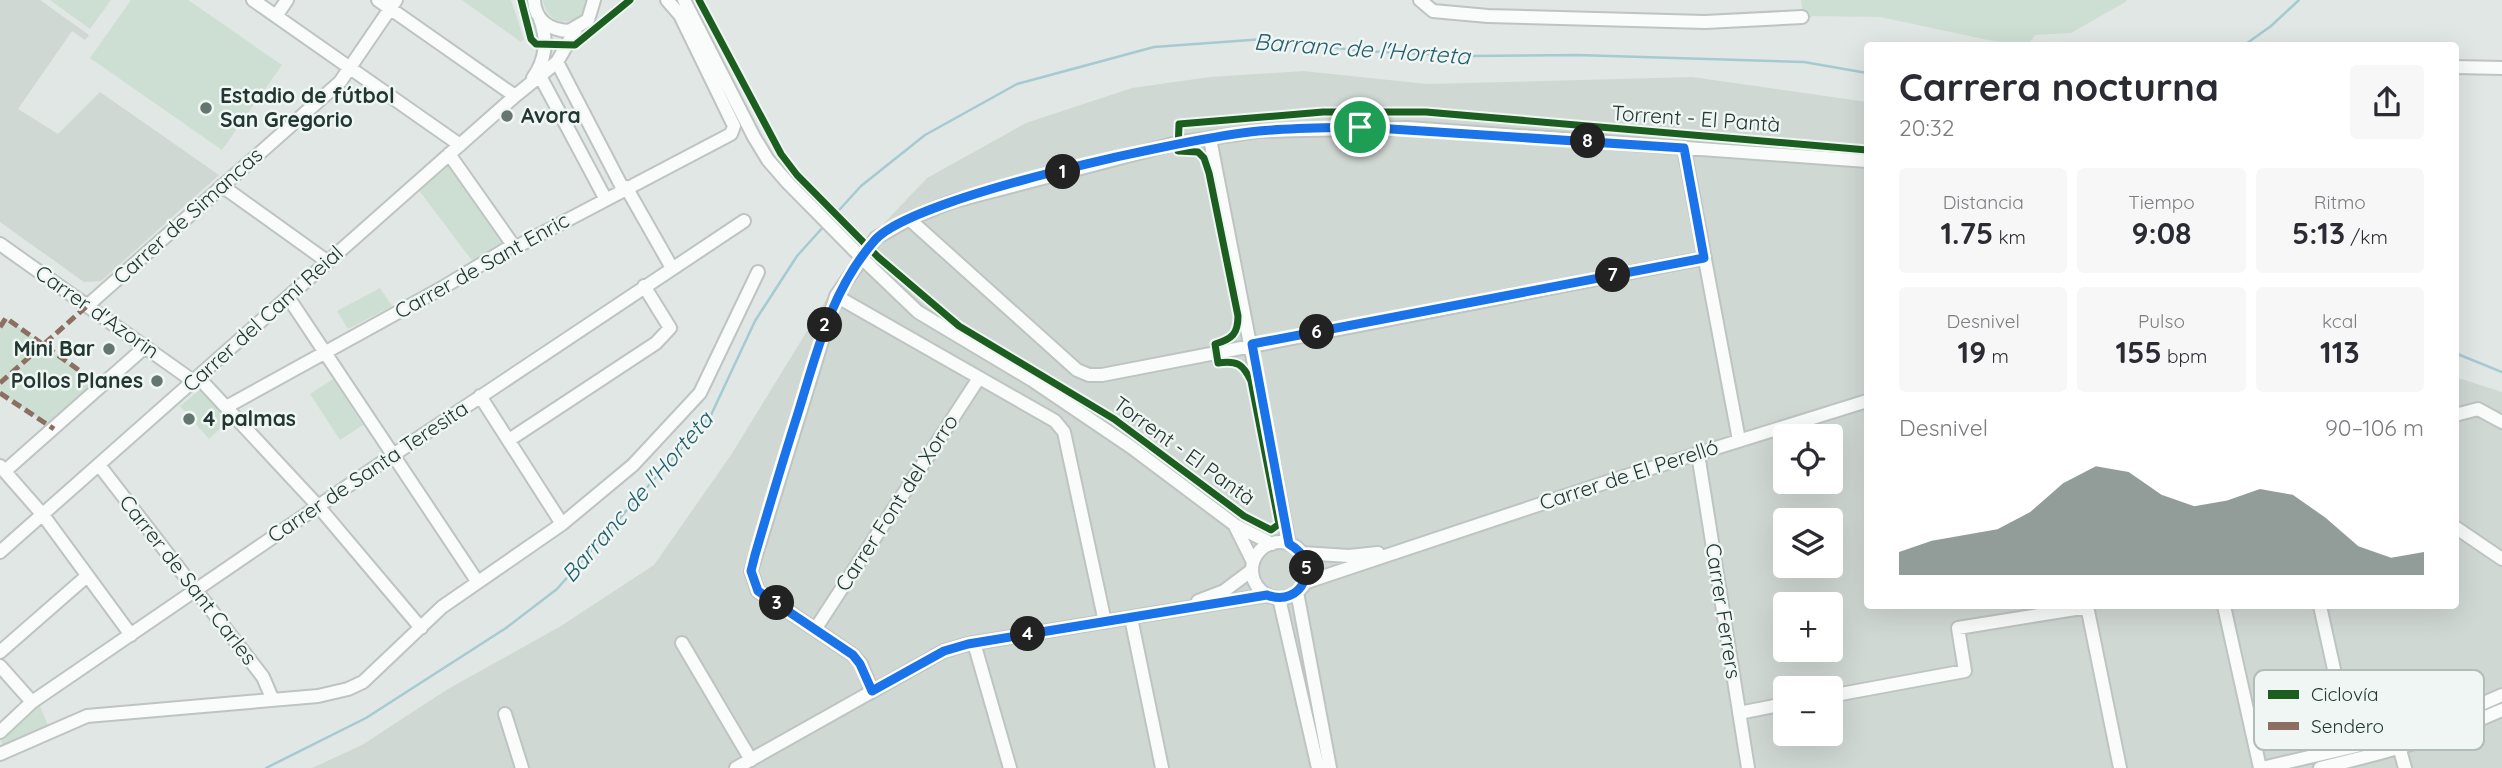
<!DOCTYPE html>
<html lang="es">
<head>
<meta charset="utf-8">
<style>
	body { margin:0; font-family:Quicksand,sans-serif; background:#f7f7f7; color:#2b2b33; height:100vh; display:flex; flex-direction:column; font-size:26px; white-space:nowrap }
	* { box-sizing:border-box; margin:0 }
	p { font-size:23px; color:#7c7c81 }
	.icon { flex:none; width:38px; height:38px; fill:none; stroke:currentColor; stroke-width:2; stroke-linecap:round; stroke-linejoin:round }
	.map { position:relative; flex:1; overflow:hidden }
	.side { position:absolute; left:1864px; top:42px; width:595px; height:567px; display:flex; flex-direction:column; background:#fff; border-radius:7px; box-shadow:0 7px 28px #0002 }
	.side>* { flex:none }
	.controls { position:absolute; left:1773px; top:424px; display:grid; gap:14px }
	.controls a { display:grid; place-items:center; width:70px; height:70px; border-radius:7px; background:#fff; box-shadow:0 7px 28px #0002; font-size:35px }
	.pin { position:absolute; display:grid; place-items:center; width:60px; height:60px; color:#fff; margin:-30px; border:4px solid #fff; border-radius:50%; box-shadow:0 2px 7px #0007 }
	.km { position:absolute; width:35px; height:35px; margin:-18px; border-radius:50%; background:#222; color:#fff; font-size:19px; line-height:35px; text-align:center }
	.round { display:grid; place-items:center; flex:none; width:74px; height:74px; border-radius:7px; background:#f7f7f7 }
	.head { display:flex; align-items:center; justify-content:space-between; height:119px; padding:0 35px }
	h1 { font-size:38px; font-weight:700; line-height:52px }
	.metrics { display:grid; grid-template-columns:repeat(3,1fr); gap:10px; height:119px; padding:7px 35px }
	.metrics div { display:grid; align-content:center; border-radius:7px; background:#f7f7f7; text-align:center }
	.metrics b { font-size:30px; font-weight:700 }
	.metrics small { font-size:19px; font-weight:400 }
	.metrics p { font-size:19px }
	.chart { height:196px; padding:14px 35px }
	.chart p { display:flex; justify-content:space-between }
	.chart svg { width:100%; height:126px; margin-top:7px; fill:#657570; opacity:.7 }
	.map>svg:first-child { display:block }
	.built { fill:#d0d8d4; fill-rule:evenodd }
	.green { fill:#ccdfd2 }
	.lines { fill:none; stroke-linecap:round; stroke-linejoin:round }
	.stream { stroke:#a6cad1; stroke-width:2.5 }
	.minor-casing { stroke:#bec4c1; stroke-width:16 }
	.minor { stroke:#fafbfb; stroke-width:12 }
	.minor-bridge-casing { stroke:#bec4c1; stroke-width:16; stroke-linecap:butt }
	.minor-bridge { stroke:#fafbfb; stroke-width:12 }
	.quiet { stroke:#8d6e63; stroke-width:5; stroke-dasharray:10 5; stroke-linecap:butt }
	.cycleway-casing { stroke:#eff6f3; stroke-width:11 }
	.cycleway { stroke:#1b5e20; stroke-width:7 }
	.route-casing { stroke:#fff; stroke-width:14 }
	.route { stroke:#1a73e8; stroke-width:9 }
	.poi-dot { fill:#657570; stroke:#eff6f3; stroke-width:2.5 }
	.labels { text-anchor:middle; stroke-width:5; stroke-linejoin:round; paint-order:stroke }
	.poi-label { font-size:21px; font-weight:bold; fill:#223732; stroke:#eff6f3; text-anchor:start }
	.street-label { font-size:21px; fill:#223732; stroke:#eff6f3 }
	.water-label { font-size:23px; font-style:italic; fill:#235e6c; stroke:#eff6f3 }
	.key { fill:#eff6f3; stroke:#b2bdb9; stroke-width:2 }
	.key-label { font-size:19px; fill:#223732 }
</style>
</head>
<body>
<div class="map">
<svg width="2502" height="768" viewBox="0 0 2502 768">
	<rect width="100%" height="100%" fill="#e1e7e4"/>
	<!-- built -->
	<path class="built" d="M0,0H40L89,35L85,40L72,31L18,109L58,134L100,92L219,175L101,281L84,282L0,222Z
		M1303,71L1427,84L1692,77L1867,102V606H2455V377L2502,392V768H312L362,745L448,689L561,626L654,565L731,455L853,256L927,178L1026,123L1132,88L1210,77ZM1785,436H1830V481H1785ZM1785,520H1830V565H1785ZM1785,604H1830V649H1785ZM1785,688H1830V733H1785Z"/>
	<!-- green -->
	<path class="green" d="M50,0H111L90,29Z
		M131,0H188L282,65L222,150L90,58Z
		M462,0H511L524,39L521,42Z
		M543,0H588L584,14C567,28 546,22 543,0Z
		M1801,0H2126L2127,1L2071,33L2035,35L2028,45L1993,41L1880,17L1813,16L1804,20Z
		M449,154L509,240L473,262L415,185Z
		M380,288L392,306L348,329L337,311Z
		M6,318L101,386L54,429L0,393V327Z
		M333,379L363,425L340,440L310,394Z
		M201,389L229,420L209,439L180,406Z
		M39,704L48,725L3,746L0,738Z"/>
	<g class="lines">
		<!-- stream -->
		<path class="stream" d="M2243,46L2271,26L2299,0
			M831,219L861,186L925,135L1017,84L1154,47L1264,39L1362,51L1470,56L1577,55L1804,62L1867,73
			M2455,353L2502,372
			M266,768L366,718L506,628L557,589L711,415L755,321L797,256L824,226"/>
		<defs>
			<path id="minor" d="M253,0L460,145
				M378,0L515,96
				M534,0C535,21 550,30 569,31L588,20L594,0
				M684,0L754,137L768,160L788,183
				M1420,0L1433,11L1488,16L1705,22L1802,17
				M276,16L287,0
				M557,62L623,189
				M2455,67L2502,68
				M540,76L605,198
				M533,78C546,59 548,41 540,19
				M1210,139L1289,544
				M1684,148L1739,440
				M449,154L513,245
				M222,186L328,262
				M626,187L672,268
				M909,219L1077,370L1089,375H1102L1705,258
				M0,244L193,381
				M870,266L918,312L1032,380L1131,447L1235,525L1272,544
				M836,296L1055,421L1064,432L1105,622
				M288,297L477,581
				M87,306L340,82L396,0
				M198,377L318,506L421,628
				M480,396L562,524
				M228,406L442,288L513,245L518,246L731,134L734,126L680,15L667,0
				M2455,415L2478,409L2502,422
				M509,440L656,343L670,328L644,286
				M1698,454L1748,768
				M99,465L263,677L272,698
				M0,466L43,515L131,635
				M5,471L145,347
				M1235,526L1253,562
				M2455,527L2502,559
				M1252 570a28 28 0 1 1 56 0a28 28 0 1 1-56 0Z
				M0,552L515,96L557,62L576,29
				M1302,553L1349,556L1378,553
				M1304,583L1613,480L1867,401
				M1297,592L1330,768
				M1279,598L1318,768
				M1198,601L1224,591L1252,570
				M2087,606L2120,768
				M2224,606L2260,768
				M2320,606L2351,746
				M1131,618L1162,768
				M816,628L979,378
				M682,643L751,760
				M974,643L1010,768
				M0,652L87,576
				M0,666L32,702
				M872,691L861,664L853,655L758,591L751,571L836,296L876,238L909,219L951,202L1177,143L1259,131L1408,128L1867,161
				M1830,696L1965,671L1958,628L2088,607
				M1739,713L1785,704
				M505,714L522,768
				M0,732L32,702L393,455L744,221
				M2400,750L2405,768
				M0,754L87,716L318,696L348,689L363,682L442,607L562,524L633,465L700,393L758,272
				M736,768L944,651L968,644L1267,595
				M2262,768L2395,737L2445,720L2502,695
				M2320,768C2384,753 2442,737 2502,710"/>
		</defs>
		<!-- minor casing -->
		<use href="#minor" class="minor-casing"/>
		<!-- minor -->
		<use href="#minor" class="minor"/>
		<defs>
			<path id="minor-bridge" d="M788,183L870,266"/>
		</defs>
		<!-- minor-bridge casing -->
		<use href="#minor-bridge" class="minor-bridge-casing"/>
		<!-- minor-bridge -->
		<use href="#minor-bridge" class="minor-bridge"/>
		<!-- quiet -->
		<path class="quiet" d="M0,327L6,318L101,386
			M0,383L87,306
			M0,393L54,429"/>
		<defs>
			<path id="cycleway" d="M521,0L531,39L536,44L575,45L630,0
				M699,0L781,154L797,175L878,257L959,326L1114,419L1244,516L1271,530L1279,524L1251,381C1243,364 1237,360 1218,363L1215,344C1232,339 1238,334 1238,316L1209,173L1204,158L1198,152L1178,151L1179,124L1323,112H1426L1867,150"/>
		</defs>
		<!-- cycleway casing -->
		<use href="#cycleway" class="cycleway-casing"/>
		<!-- cycleway -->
		<use href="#cycleway" class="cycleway"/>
	</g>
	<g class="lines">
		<defs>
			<path id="route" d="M1360,127L1684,148L1704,258L1252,344L1289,544C1323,562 1302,609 1267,595L968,644L944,651L872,691L860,664L853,655L758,591L751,571L755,555C769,507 783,460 798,413C817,352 831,290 875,240C914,196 1192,137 1259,131C1292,128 1326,128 1360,127Z"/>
		</defs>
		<!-- route casing -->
		<use href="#route" class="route-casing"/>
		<!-- route -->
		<use href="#route" class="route"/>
	</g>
	<!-- markers -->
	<g class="poi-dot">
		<circle cx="206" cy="108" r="7"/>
		<circle cx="507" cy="116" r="7"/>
		<circle cx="109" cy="349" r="7"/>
		<circle cx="157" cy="381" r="7"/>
		<circle cx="189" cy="419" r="7"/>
	</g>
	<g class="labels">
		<!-- poi labels -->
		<g class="poi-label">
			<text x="220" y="103">Estadio de fútbol<tspan x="220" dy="24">San Gregorio</tspan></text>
			<text x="521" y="123">Avora</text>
			<text x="95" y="356" text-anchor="end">Mini Bar</text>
			<text x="143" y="388" text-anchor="end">Pollos Planes</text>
			<text x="203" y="426">4 palmas</text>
		</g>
		<!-- street labels -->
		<g class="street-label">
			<text transform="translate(1696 119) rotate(4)" y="7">Torrent - El Pantà</text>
			<text transform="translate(188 216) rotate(-42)" y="7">Carrer de Simancas</text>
			<text transform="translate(482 266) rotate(-29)" y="7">Carrer de Sant Enric</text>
			<text transform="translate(97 312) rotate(35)" y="7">Carrer d'Azorin</text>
			<text transform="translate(263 319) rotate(-42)" y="7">Carrer del Camí Reial</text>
			<text transform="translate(1184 451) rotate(36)" y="7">Torrent - El Pantà</text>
			<text transform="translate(368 472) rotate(-34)" y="7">Carrer de Santa Teresita</text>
			<text transform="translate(1629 475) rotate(-18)" y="7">Carrer de El Perelló</text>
			<text transform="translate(897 503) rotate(-57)" y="7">Carrer Font del Xorro</text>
			<text transform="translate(188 580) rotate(52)" y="7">Carrer de Sant Carles</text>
			<text transform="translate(1723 611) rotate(81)" y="7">Carrer Ferrers</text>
		</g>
		<!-- water labels -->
		<g class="water-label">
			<text transform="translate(1362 49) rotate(4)" y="8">Barranc de l'Horteta</text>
			<text transform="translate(637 497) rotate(-49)" y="8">Barranc de l'Horteta</text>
		</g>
	</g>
	<!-- legend -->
	<rect x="2254" y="670" width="230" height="80" rx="10" class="key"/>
	<rect x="2268" y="690" width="31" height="9" fill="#1b5e20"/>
	<rect x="2268" y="722" width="31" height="8" fill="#8d6e63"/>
	<g class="key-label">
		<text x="2311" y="701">Ciclovía</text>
		<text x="2311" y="733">Sendero</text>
	</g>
</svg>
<div class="controls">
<a><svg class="icon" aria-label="locate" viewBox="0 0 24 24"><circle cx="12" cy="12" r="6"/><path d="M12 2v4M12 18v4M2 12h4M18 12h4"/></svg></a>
<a><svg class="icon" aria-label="layers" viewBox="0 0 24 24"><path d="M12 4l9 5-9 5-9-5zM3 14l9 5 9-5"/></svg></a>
<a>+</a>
<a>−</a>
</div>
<div class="pin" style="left:1360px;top:127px;background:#1e9e55"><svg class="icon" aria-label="arrive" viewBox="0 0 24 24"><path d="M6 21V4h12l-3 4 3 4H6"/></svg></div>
<b class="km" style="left:1063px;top:172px">1</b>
<b class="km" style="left:825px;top:325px">2</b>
<b class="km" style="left:777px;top:603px">3</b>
<b class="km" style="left:1028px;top:634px">4</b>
<b class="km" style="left:1307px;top:568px">5</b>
<b class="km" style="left:1317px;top:332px">6</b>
<b class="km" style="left:1613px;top:275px">7</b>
<b class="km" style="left:1588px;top:141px">8</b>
<section class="side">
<div class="head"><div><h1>Carrera nocturna</h1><p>20:32</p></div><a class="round"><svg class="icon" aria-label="share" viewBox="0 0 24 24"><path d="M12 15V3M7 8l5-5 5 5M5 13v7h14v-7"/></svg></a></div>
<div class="metrics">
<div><p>Distancia</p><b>1.75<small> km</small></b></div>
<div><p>Tiempo</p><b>9:08</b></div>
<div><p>Ritmo</p><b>5:13<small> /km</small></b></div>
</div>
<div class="metrics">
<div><p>Desnivel</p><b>19<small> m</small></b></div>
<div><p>Pulso</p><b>155<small> bpm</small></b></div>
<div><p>kcal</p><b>113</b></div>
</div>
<div class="chart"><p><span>Desnivel</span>90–106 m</p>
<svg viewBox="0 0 160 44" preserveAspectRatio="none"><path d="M0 44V36L10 32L20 30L30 28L40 22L50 12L60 6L70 8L80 16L90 20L100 18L110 14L120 16L130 24L140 34L150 38L160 36V44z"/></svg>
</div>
</section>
</div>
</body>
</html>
